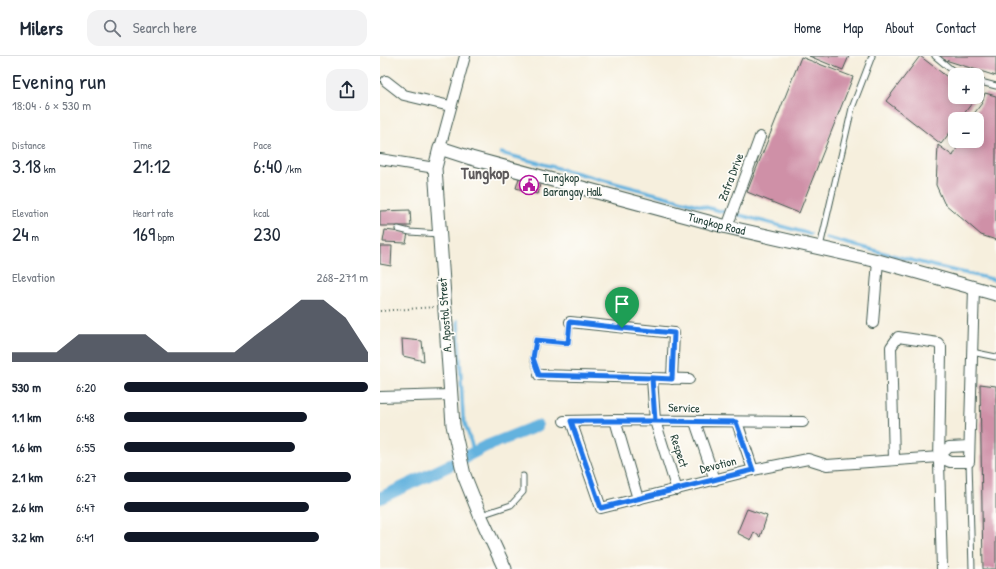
<!DOCTYPE html>
<html lang="en">
<head>
<meta charset="utf-8">
<style>
	body { margin:0; font-family:"Patrick Hand",sans-serif; background:#f2f2f3; color:#1f2937; height:100vh; display:flex; flex-direction:column; font-size:15px; white-space:nowrap }
	* { box-sizing:border-box; margin:0 }
	p { font-size:13px; color:#747a83 }
	.icon { flex:none; width:22px; height:22px; fill:none; stroke:currentColor; stroke-width:2; stroke-linecap:round; stroke-linejoin:round }
	.map { position:relative; flex:1; overflow:hidden }
	.drawer { display:flex; flex-direction:column; background:#fff; width:380px }
	.drawer>* { flex:none }
	.controls { position:absolute; left:568px; top:12px; display:grid; gap:8px }
	.controls a { display:grid; place-items:center; width:36px; height:36px; border-radius:8px; background:#fff; box-shadow:0 2px 10px #0003; font-size:20px }
	.pin { position:absolute; display:grid; place-items:center; width:34px; height:34px; color:#fff; margin:-41px -17px; border-radius:50% 50% 50% 0; rotate:-45deg; box-shadow:0 0 4px #0007 }
	.pin .icon { rotate:45deg }
	.round { display:grid; place-items:center; flex:none; width:42px; height:42px; border-radius:12px; background:#f2f2f3 }
	.overview { display:flex; align-items:center; justify-content:space-between; height:68px; padding:0 12px }
	h1 { font-size:22px; font-weight:600; line-height:30px }
	.stats { display:grid; grid-template-columns:repeat(3,1fr); gap:6px; height:68px; padding:4px 12px }
	.stats div { display:grid; align-content:center }
	.stats b { font-size:20px; font-weight:600 }
	.stats small { font-size:11px; font-weight:400 }
	.stats p { font-size:11px }
	.chart { height:112px; padding:8px 12px }
	.chart p { display:flex; justify-content:space-between }
	.chart svg { width:100%; height:72px; margin-top:4px; fill:#111827; opacity:.7 }
	ul { padding:0 12px; list-style:none; font-size:13px }
	li { display:grid; grid-template-columns:64px 48px 1fr; align-items:center; height:30px }
	li i { height:10px; border-radius:5px; background:#111827 }
	header { display:flex; align-items:center; gap:24px; box-sizing:border-box; height:56px; padding:0 20px; background:#fff; border-bottom:1px solid #e0e1e3 }
	header strong { font-size:19px }
	nav { display:flex; gap:22px; margin-inline-start:auto; font-size:14px }
	.search { width:280px; height:36px; background:#f2f2f3; display:flex; align-items:center; gap:10px; box-sizing:border-box; padding:0 14px; border-radius:12px; color:#747a83; font-size:15px }
	main { display:flex; flex:1; min-height:0 }
	.map>svg:first-child { display:block }
	.lines { fill:none; stroke-linecap:round; stroke-linejoin:round }
	.stream { stroke:#64b2de; stroke-width:3.5 }
	.canal { stroke:#64b2de; stroke-width:12 }
	.building { fill:#cf90a7 }
	.service-casing { stroke:#3f584d; stroke-width:7 }
	.minor-casing { stroke:#3f584d; stroke-width:12 }
	.tertiary-casing { stroke:#3f584d; stroke-width:15 }
	.path { stroke:#3f584d; stroke-width:2; stroke-dasharray:1 3; stroke-linecap:butt }
	.service { stroke:#fff; stroke-width:5 }
	.minor { stroke:#fff; stroke-width:10 }
	.tertiary { stroke:#fff; stroke-width:13 }
	.route-casing { stroke:#fff; stroke-width:8 }
	.route { stroke:#1a73e8; stroke-width:5 }
	.labels { text-anchor:middle; stroke-width:3.5; stroke-linejoin:round; paint-order:stroke }
	.street-label { font-size:12px; fill:#1f3d34; stroke:#fdfcf7 }
	.poi-label { font-size:12px; fill:#1f3d34; stroke:#fdfcf7; text-anchor:start }
	.district-label { font-size:16px; font-weight:bold; fill:#5d5a5c; stroke:#fdfcf7 }
</style>
</head>
<body>
<header>
<strong>Milers</strong>
<div class="search"><svg class="icon" aria-label="search" viewBox="0 0 24 24"><circle cx="10" cy="10" r="6"/><path d="M15 15l6 6"/></svg>Search here</div>
<nav><a>Home</a><a>Map</a><a>About</a><a>Contact</a></nav>
</header>
<main>
<section class="drawer">
<div class="overview"><div><h1>Evening run</h1><p>18:04 · 6 × 530 m</p></div><a class="round"><svg class="icon" aria-label="share" viewBox="0 0 24 24"><path d="M12 15V3M7 8l5-5 5 5M5 13v7h14v-7"/></svg></a></div>
<div class="stats">
<div><p>Distance</p><b>3.18<small> km</small></b></div>
<div><p>Time</p><b>21:12</b></div>
<div><p>Pace</p><b>6:40<small> /km</small></b></div>
</div>
<div class="stats">
<div><p>Elevation</p><b>24<small> m</small></b></div>
<div><p>Heart rate</p><b>169<small> bpm</small></b></div>
<div><p>kcal</p><b>230</b></div>
</div>
<div class="chart"><p><span>Elevation</span>268–271 m</p>
<svg viewBox="0 0 160 44" preserveAspectRatio="none"><path d="M0 44V38L10 38L20 38L30 27L40 27L50 27L60 27L70 38L80 38L90 38L100 38L110 27L120 17L130 6L140 6L150 17L160 38V44z"/></svg>
</div>
<ul>
<li><b>530 m</b>6:20<i style="width:100%"></i></li>
<li><b>1.1 km</b>6:48<i style="width:75%"></i></li>
<li><b>1.6 km</b>6:55<i style="width:70%"></i></li>
<li><b>2.1 km</b>6:27<i style="width:93%"></i></li>
<li><b>2.6 km</b>6:47<i style="width:76%"></i></li>
<li><b>3.2 km</b>6:41<i style="width:80%"></i></li>
</ul>
</section>
<div class="map">
<svg width="616" height="513" viewBox="0 0 616 513">
	<rect width="100%" height="100%" fill="#fdfcf7"/>
	<filter id="ink" filterUnits="userSpaceOnUse"><feTurbulence type="fractalNoise" baseFrequency=".025" numOctaves="2"/><feDisplacementMap in="SourceGraphic" scale="8" xChannelSelector="R" yChannelSelector="G"/><feConvolveMatrix kernelMatrix="1 2 1 2 8 2 1 2 1" color-interpolation-filters="sRGB"/></filter>
	<filter id="wash" filterUnits="userSpaceOnUse"><feTurbulence type="fractalNoise" baseFrequency=".012" numOctaves="4" result="noise"/><feDisplacementMap in="SourceGraphic" scale="16" xChannelSelector="R" yChannelSelector="G"/><feGaussianBlur stdDeviation="0.9" result="paint"/><feColorMatrix in="noise" values="0 0 0 0 0 0 0 0 0 0 0 0 0 0 0 0 0 1.4 0 .05"/><feComposite in="paint" operator="in"/></filter>
	<g filter="url(#wash)">
		<rect width="100%" height="100%" fill="#f6efdd"/>
		<g class="lines">
			<!-- stream -->
			<path class="stream" d="M121,97L348,157
				M356,158L430,178
				M446,182L558,211L616,224
				M78,265L83,361L94,396"/>
			<!-- canal -->
			<path class="canal" d="M0,442L68,410L104,391L157,370"/>
		</g>
		<g id="blocks">
			<!-- building -->
			<path class="building" d="M429,0H469L463,14Z
				M540,0L575,27V41H593L595,43L580,63H575V70L561,88L506,45Z
				M558,0H616V20L559,2Z
				M421,1L473,21L419,157L367,136Z
				M605,37L616,40V184L601,179L564,147L556,129L558,89L573,100L580,85H597V63H590L602,47Z
				M140,119L161,126L157,138L136,132Z
				M30,154L31,170H0V155Z
				M5,174L28,177L26,187L3,186Z
				M0,190H12L11,210L0,208Z
				M22,283L42,285L44,305L23,300Z
				M600,328L616,330V513H603Z
				M367,453L387,460L380,481L374,476L371,484L357,477Z"/>
		</g>
	</g>
	<g filter="url(#ink)">
		<use href="#blocks" fill-opacity="0" stroke="#3f584d" stroke-width="1"/>
		<g class="lines">
			<defs>
				<path id="service" d="M555,0L578,19
					M597,25L616,30
					M18,173L30,176L59,178
					M440,191L472,52L492,0
					M592,296L616,301
					M159,319L153,303L156,284L188,287L190,266
					M589,406L592,513
					M101,459L131,449L143,436V420"/>
				<path id="minor" d="M6,25L24,39L70,50
					M60,92L85,0
					M0,103L55,112
					M347,171L380,81
					M190,266L294,277L292,323
					M493,267L498,205
					M159,319L309,323
					M272,322L275,365L297,434
					M0,341L70,339
					M235,364L258,443
					M184,365L235,364L423,366
					M191,365L221,452L373,414L428,403L447,409L559,401
					M315,366L335,424
					M357,366L373,414
					M589,390L569,391L559,401L570,406H589L594,232
					M514,403L511,291L518,281L558,287L561,291V296L559,406L562,513"/>
				<g id="tertiary">
					<path id="s1" d="M125,513L100,459L84,419L73,369L55,112L60,92L91,102L347,171L498,205L616,238"/>
				</g>
			</defs>
			<!-- service casing -->
			<use href="#service" class="service-casing"/>
			<!-- minor casing -->
			<use href="#minor" class="minor-casing"/>
			<!-- tertiary casing -->
			<use href="#tertiary" class="tertiary-casing"/>
			<!-- path -->
			<path class="path" d="M0,255L54,251"/>
			<!-- service -->
			<use href="#service" class="service"/>
			<!-- minor -->
			<use href="#minor" class="minor"/>
			<!-- tertiary -->
			<use href="#tertiary" class="tertiary"/>
		</g>
	</g>
	<g class="lines" filter="url(#ink)">
		<defs>
			<path id="route" d="M242,272L294,277L292,323L272,322L275,365H191L221,452L373,414L356,366L275,365L272,322L159,319L153,302L156,284L188,287L190,266L242,272"/>
		</defs>
		<!-- route casing -->
		<use href="#route" class="route-casing"/>
		<!-- route -->
		<use href="#route" class="route"/>
	</g>
	<!-- icons -->
	<defs>
		<symbol id="civic-ring" viewBox="-11 -11 22 22"><circle r="9.5" fill="#fdfcf7" stroke="#b5179e" stroke-width="1.5"/><path d="M-.6-6.5H3V-4.5H.6V-3L4-1V1h2V6H-6V1h2V-1L-.6-3ZM-1.2 2.5V6h2.4V2.5Z" fill="#b5179e"/></symbol>
	</defs>
	<g fill-rule="evenodd">
		<use href="#civic-ring" x="138" y="118" width="22" height="22"/>
	</g>
	<g class="labels">
		<!-- street labels -->
		<g class="street-label">
			<text transform="translate(351 121) rotate(-69)" y="4">Zafra Drive</text>
			<text dy="4" stroke="none"><textPath href="#s1" startOffset="719">Tungkop Road</textPath></text>
			<text transform="translate(65 259) rotate(-94)" y="4">A. Apostol Street</text>
			<text transform="translate(304 352) rotate(2)" y="4">Service</text>
			<text transform="translate(299 395) rotate(72)" y="4">Respect</text>
			<text transform="translate(338 409) rotate(-14)" y="4">Devotion</text>
		</g>
		<!-- poi labels -->
		<g class="poi-label">
			<text x="163" y="126">Tungkop<tspan x="163" dy="14">Barangay Hall</tspan></text>
		</g>
		<!-- district labels -->
		<g class="district-label">
			<text x="105" y="123">Tungkop</text>
		</g>
	</g>
</svg>
<div class="controls">
<a>+</a>
<a>−</a>
</div>
<div class="pin" style="left:242px;top:272px;background:#1e9e55"><svg class="icon" aria-label="arrive" viewBox="0 0 24 24"><path d="M6 21V4h12l-3 4 3 4H6"/></svg></div>
</div>
</main>
</body>
</html>
